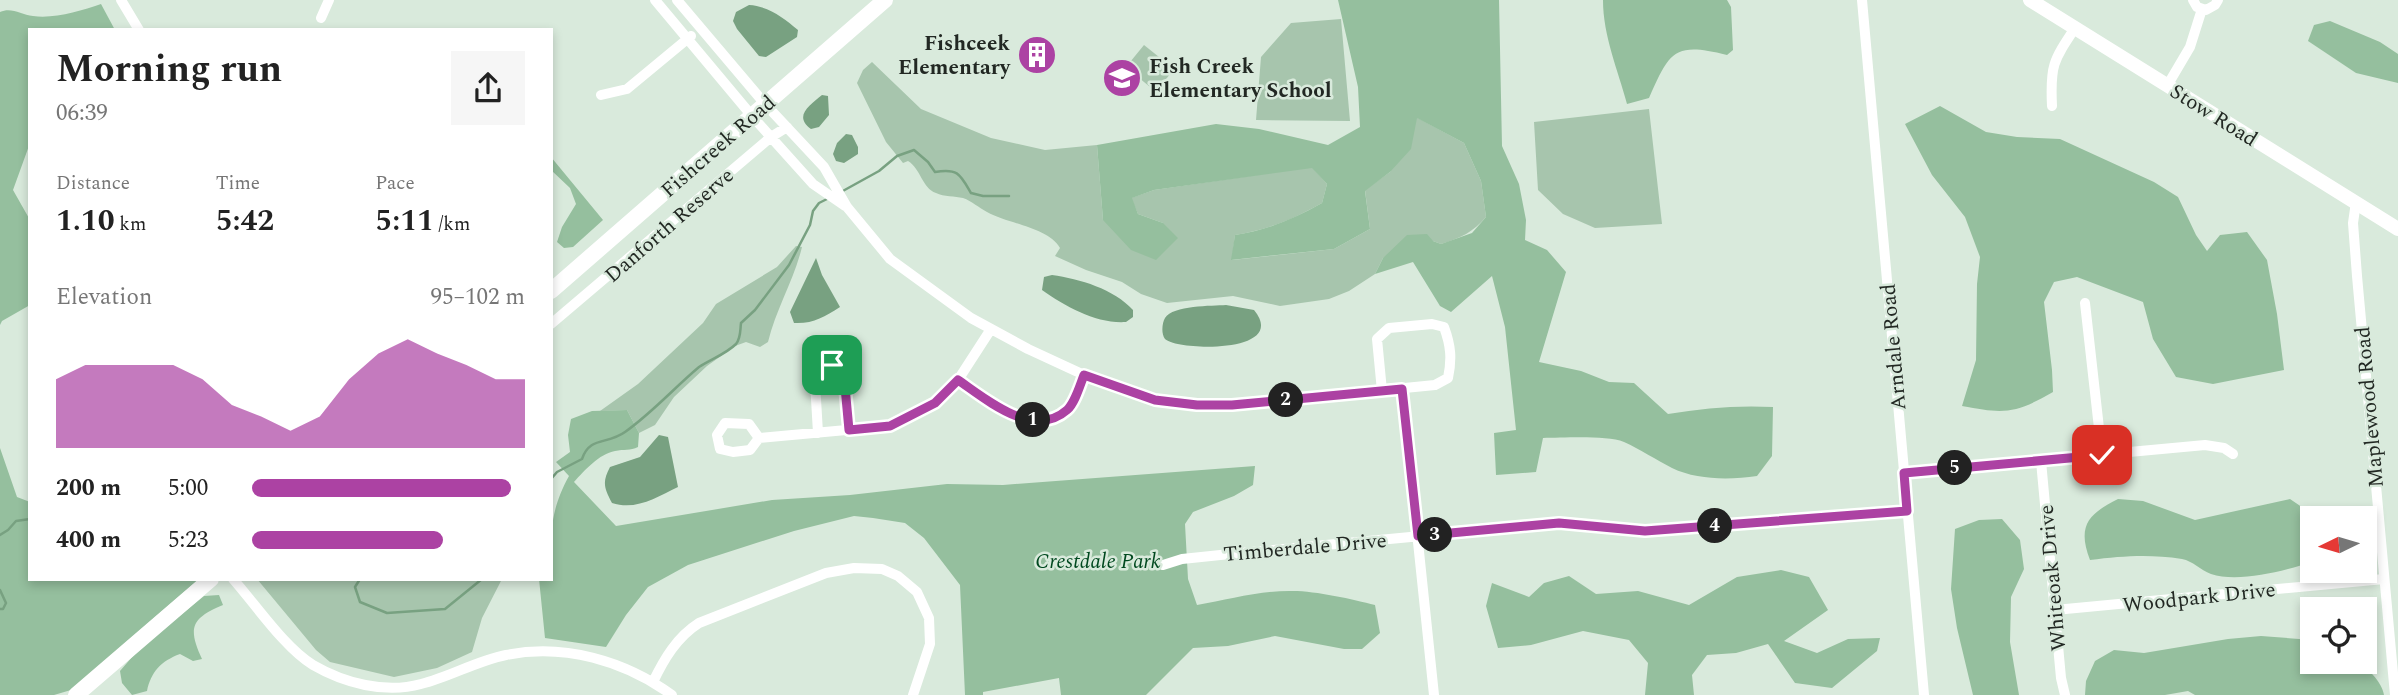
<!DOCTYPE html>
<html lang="en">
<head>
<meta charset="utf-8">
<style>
	body { margin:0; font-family:Spectral,serif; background:#f6f6f6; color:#222; height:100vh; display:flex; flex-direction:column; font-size:26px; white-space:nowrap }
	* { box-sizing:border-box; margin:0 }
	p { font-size:23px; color:#767676 }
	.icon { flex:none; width:38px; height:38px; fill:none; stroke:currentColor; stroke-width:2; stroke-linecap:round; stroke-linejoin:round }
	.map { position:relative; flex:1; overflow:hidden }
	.drawer { position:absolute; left:28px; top:28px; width:525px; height:553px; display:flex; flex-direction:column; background:#fff; border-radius:0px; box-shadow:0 4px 10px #0003 }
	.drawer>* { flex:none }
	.needle { width:46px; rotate:265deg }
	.fabs { position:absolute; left:2300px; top:506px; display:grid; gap:14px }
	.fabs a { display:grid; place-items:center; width:77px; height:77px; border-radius:0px; background:#fff; box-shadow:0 4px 10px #0003; font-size:35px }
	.pin { position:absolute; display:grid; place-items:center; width:60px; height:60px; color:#fff; margin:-30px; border-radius:14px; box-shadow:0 4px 10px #0006 }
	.km { position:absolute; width:35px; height:35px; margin:-18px; border-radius:50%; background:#222; color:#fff; font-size:19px; line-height:35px; text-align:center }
	.round { display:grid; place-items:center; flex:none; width:74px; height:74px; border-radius:0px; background:#f6f6f6 }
	.summary { display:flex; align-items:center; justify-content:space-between; height:119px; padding:0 28px }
	h1 { font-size:38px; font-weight:700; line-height:52px }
	.stats { display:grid; grid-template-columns:repeat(3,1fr); gap:10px; height:119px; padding:7px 28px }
	.stats div { display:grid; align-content:center }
	.stats b { font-size:30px; font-weight:700 }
	.stats small { font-size:19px; font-weight:400 }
	.stats p { font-size:19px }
	.chart { height:196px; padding:14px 28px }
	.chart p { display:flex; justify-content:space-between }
	.chart svg { width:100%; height:126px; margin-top:7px; fill:#ac42a3; opacity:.7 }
	ul { padding:0 28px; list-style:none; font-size:23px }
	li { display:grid; grid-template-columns:112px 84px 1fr; align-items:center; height:52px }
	li i { height:18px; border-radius:9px; background:#ac42a3 }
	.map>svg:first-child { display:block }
	.green { fill:#a7c5ad }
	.forest { fill:#95bf9e }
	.water { fill:#78a181 }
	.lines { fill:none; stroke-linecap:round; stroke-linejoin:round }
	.stream { stroke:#78a181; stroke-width:2.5 }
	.minor { stroke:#fff; stroke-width:10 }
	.tertiary { stroke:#fff; stroke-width:14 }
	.secondary { stroke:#fff; stroke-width:16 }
	.route-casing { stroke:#fff; stroke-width:14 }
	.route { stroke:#ac42a3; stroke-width:9 }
	.labels { text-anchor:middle; stroke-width:5; stroke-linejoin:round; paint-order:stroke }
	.poi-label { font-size:21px; font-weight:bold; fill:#222823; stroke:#d9eadc; text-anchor:end }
	.street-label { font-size:21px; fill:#222823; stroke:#d9eadc }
	.park-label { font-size:21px; font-style:italic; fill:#00491f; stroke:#d9eadc }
</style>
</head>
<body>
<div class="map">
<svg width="2398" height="695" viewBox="0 0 2398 695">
	<rect width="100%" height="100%" fill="#d9eadc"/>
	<!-- green -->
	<path class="green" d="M1341,19L1350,121L1256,120L1261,57L1291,23Z
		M1144,45L1174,69L1156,92L1126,67Z
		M872,62L921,109L991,138L1045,150L1097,145L1103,220L1163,223L1138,214L1131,198L1154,190L1312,167L1327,184L1322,203C1292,220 1269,229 1235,235L1232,260L1334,249L1370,229L1365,190L1390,172L1416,117L1464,143L1481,181L1486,217C1473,232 1461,238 1441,244L1433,241L1383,258L1375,274L1349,291L1329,299L1280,306L1233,296L1167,303L1141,294L1122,282L1086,270L1055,256L1060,248C1048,227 1008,224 987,212C979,208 972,201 963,198C955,196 944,197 936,193C922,188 921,169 908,161L903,163L886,142L857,83L863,70Z
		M1649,109L1662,224L1595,228L1563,214L1538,190L1534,122Z
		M796,246L802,247C794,280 776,309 768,342L760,347L746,342L735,346L707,366L674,397L655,425L639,433L627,410L600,411L638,384L703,323L716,304L777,267Z
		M257,579H502L482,618L472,652L437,668L394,677L330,662L316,650Z"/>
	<!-- forest -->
	<path class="forest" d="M1338,0H1499L1502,146L1519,184L1526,220L1525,240L1547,250L1566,272L1539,362L1581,371L1609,382L1634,383L1668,414C1703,408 1738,405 1773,407L1772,456L1757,476C1729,480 1697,480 1672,468C1656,460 1640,449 1624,442C1606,435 1563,438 1543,438L1536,472L1496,475L1494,433L1516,430L1505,327L1492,276L1451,312L1440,306L1413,262L1375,274L1383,258L1407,235L1427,234L1433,241L1441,244L1472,233L1486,217L1481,181L1464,143L1417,118L1411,149L1390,172L1365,191L1370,229L1334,249L1231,260L1235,235C1267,230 1294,219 1322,203L1327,184L1312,168L1154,190L1132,198L1138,214L1163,223L1178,238L1156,260L1131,250L1103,220L1097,145L1216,124L1259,129L1328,145L1360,127L1358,87Z
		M1603,0H1727L1731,7L1733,50L1727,55C1674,42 1670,51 1649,98L1627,104C1618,70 1603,36 1603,0Z
		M101,4L115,30H30V143L13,190L30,220V305L2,321L0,325V12C12,7 21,15 33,16C54,19 81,11 101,4Z
		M2330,21L2380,42L2398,54V83L2356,73L2308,41L2314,25Z
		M1940,106L1986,132L2017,137L2060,139L2154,182L2178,197L2196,235L2207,251L2220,235L2247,232L2267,260L2277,314L2284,370L2213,384L2176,377L2153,339L2143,302L2077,277L2054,282L2044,302L2052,370L2053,392C2015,414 2004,414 1962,406L1976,360L1977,284L1980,257L1965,217L1932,175L1905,124Z
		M551,157L603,220L573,247L564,248L557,242L562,227L576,204L570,188L551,170Z
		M627,410L639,433L638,447C630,451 624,449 615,451C599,454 585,470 574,482L616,526L772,500L850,495L947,484L1003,485L1255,466L1253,485L1234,496L1193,512L1185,524L1188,579L1197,605C1227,600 1258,591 1289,591C1312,590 1352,599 1375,605L1380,633L1362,649H1344L1275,636L1228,646L1193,648L1146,695H1061L1059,678L983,692V695H965L960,585L924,538L905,523L873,518L854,516L794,531L688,565L648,587L626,615L606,647L545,638L539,579H551C551,538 548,514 569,476L556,462L570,452L568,435L571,419L592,411Z
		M0,448L17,497L30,502V579H199L71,690L54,695H0Z
		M2118,499L2143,501L2195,520L2290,499L2318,518H2312V562C2284,571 2238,583 2211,574C2200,570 2193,561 2182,559C2149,554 2123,556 2090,560C2077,526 2088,514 2118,499Z
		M2002,519L2020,540L2024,569L2011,597L2010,642L2019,695H1973L1957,628L1951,589L1955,529L1979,520Z
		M1781,570L1809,577L1828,610L1784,641L1817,653L1848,639L1880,638L1877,651L1832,688L1795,683L1768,644L1736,653L1707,655L1692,675L1694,695H1645L1648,663L1629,640L1583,631L1531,645L1498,648L1486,606L1492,583L1529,597L1544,583L1569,576L1596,594L1638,591L1689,605L1737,577Z
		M219,595L223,605C192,618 187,627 202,659L193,661L180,654C161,661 151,672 147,691L132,695L122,683L120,671L139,649L204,596Z
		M2261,636L2312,640V662H2355C2367,666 2382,682 2384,695H2195L2188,691L2165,695H2085L2086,681L2095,661L2114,650L2144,653L2228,639Z"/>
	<!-- water -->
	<path class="water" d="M749,5C768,6 784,18 798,30L797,37L766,57L759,56L737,29L733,21L736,12Z
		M822,95L828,96L829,115L819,127L811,129C793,116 810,105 822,95Z
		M846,134L852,135L858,147V154L844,163L836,161L833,154L837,143Z
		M816,258L822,275L840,307C824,317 813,324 794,323L790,312Z
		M1052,275C1080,279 1114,289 1133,310V317L1126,322C1097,324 1066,307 1042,290L1044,277Z
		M1226,305L1254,310C1290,354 1177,351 1165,339C1161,334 1162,323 1165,318C1173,305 1212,306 1226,305Z
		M659,435L668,437L678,487C657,497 636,511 612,503C604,488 602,482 610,467L640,457Z"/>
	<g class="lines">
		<!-- stream -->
		<path class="stream" d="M841,192L879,171L897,156L914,150L928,162L935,172C958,168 960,174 971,193L983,196H1009
			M551,479L557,472L582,459C590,436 607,445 625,432C652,413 674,388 699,367C711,359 726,354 736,344C741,338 740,331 741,323L755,310L789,265L810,225L813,211L819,203L829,198
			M0,535L8,530L16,521L30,519
			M360,579L355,587L360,602L387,613L445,609L482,579
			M0,590L6,603L3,609H0"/>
		<!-- minor -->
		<path class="minor" d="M121,0L139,30
			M655,0L752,116L813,184L845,206
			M677,0L765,104L824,167L847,207L890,259L971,318L1028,349L1095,380L1155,400L1197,405H1232L1435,385L1448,378C1452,359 1451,346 1444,327L1432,324L1389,328L1377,339L1382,391
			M1862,0L1924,695
			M2193,0L2197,7L2206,10L2215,5L2218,0
			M321,18L329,0
			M2167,86L2190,47L2202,9
			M601,95L627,89L691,36
			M2052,106C2050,66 2053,61 2075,28
			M2356,202L2353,223L2357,276L2395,695
			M2085,303L2102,455
			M551,324L771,137L787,127
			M958,380C986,398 1034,440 1067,410C1075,403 1080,385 1084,375
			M1402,389L1434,695
			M818,433L815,382L818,369L832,365L844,376L849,430
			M759,438L750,450L733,452L720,449L717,435L725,423L749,424L759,438L890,426L935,403L958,380L991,329
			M2041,461L2061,678L2065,695
			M1904,473L2205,445L2224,448L2233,454
			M1163,565L1182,559L1230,554L1559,523L1645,531L1907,511
			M233,579C256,605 285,648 313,665C344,683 385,694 421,684C450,677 476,661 506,655C564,643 625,661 672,695
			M2055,610L2384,579
			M653,682C664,659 677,637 699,623L826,573L854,568L882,569L898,576L917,592L929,618L930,644L913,695"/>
		<!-- tertiary -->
		<path class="tertiary" d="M2030,0L2398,229"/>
		<!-- secondary -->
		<path class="secondary" d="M551,291L885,0
			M76,695L211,579"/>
	</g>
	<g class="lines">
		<defs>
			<path id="route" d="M832,365L844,376L849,430L890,426L935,403L958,380C986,399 1033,440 1067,410C1075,403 1080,385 1084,375L1155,400L1197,405H1232L1402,389L1418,536L1559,523L1645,531L1907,511L1904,473L2102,455"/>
		</defs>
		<!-- route casing -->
		<use href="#route" class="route-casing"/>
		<!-- route -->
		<use href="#route" class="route"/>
	</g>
	<!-- icons -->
	<defs>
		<symbol id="building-disc" viewBox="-11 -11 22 22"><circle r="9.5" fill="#ac42a3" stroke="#d9eadc"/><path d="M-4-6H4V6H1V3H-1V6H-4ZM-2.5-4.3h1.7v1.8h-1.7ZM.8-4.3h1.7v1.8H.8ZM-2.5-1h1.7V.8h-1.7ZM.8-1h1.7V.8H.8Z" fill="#fff"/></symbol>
		<symbol id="school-disc" viewBox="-11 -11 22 22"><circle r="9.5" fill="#ac42a3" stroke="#d9eadc"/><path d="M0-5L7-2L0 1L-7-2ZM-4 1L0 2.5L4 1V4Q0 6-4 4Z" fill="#fff"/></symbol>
	</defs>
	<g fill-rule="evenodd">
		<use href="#building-disc" x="1015" y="33" width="44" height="44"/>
		<use href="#school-disc" x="1100" y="56" width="44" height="44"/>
	</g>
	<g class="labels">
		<!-- poi labels -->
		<g class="poi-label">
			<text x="1010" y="50">Fishceek<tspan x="1010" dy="24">Elementary</tspan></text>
			<text x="1149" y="73" text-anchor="start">Fish Creek<tspan x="1149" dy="24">Elementary School</tspan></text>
		</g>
		<!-- street labels -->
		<g class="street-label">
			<text transform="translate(2214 115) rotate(32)" y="7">Stow Road</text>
			<text transform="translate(718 146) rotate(-41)" y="7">Fishcreek Road</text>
			<text transform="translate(669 225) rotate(-41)" y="7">Danforth Reserve</text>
			<text transform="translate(1893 347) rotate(-95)" y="7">Arndale Road</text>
			<text transform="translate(2369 407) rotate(-95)" y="7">Maplewood Road</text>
			<text transform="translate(1305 547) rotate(-5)" y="7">Timberdale Drive</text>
			<text transform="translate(2052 578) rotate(-95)" y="7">Whiteoak Drive</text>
			<text transform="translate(2199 597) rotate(-6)" y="7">Woodpark Drive</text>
		</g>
		<!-- park labels -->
		<g class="park-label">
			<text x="1098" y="568">Crestdale Park</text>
		</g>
	</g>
</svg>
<div class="fabs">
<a><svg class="needle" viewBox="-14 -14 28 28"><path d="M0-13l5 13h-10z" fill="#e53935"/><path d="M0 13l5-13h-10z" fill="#767676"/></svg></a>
<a><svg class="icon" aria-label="locate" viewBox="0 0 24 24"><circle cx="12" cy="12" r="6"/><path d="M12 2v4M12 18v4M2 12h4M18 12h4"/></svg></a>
</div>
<div class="pin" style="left:832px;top:365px;background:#1e9e55"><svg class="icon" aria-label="arrive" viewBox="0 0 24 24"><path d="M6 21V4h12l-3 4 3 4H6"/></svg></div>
<div class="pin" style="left:2102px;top:455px;background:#d93025"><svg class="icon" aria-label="check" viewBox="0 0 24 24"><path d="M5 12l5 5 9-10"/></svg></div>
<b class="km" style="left:1033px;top:420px">1</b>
<b class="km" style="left:1286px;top:400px">2</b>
<b class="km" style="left:1435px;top:535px">3</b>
<b class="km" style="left:1715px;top:526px">4</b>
<b class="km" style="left:1955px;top:468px">5</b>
<section class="drawer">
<div class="summary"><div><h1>Morning run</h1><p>06:39</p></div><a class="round"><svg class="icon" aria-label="share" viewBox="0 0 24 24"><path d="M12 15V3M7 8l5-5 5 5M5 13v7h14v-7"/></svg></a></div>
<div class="stats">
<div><p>Distance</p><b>1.10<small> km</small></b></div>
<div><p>Time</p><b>5:42</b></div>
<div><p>Pace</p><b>5:11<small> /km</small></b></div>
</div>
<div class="chart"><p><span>Elevation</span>95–102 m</p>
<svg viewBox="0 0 160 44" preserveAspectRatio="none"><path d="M0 44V20L10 15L20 15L30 15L40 15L50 20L60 29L70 33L80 38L90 33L100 20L110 11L120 6L130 11L140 15L150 20L160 20V44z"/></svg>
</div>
<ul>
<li><b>200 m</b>5:00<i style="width:95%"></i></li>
<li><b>400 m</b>5:23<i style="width:70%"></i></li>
</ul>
</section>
</div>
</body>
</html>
